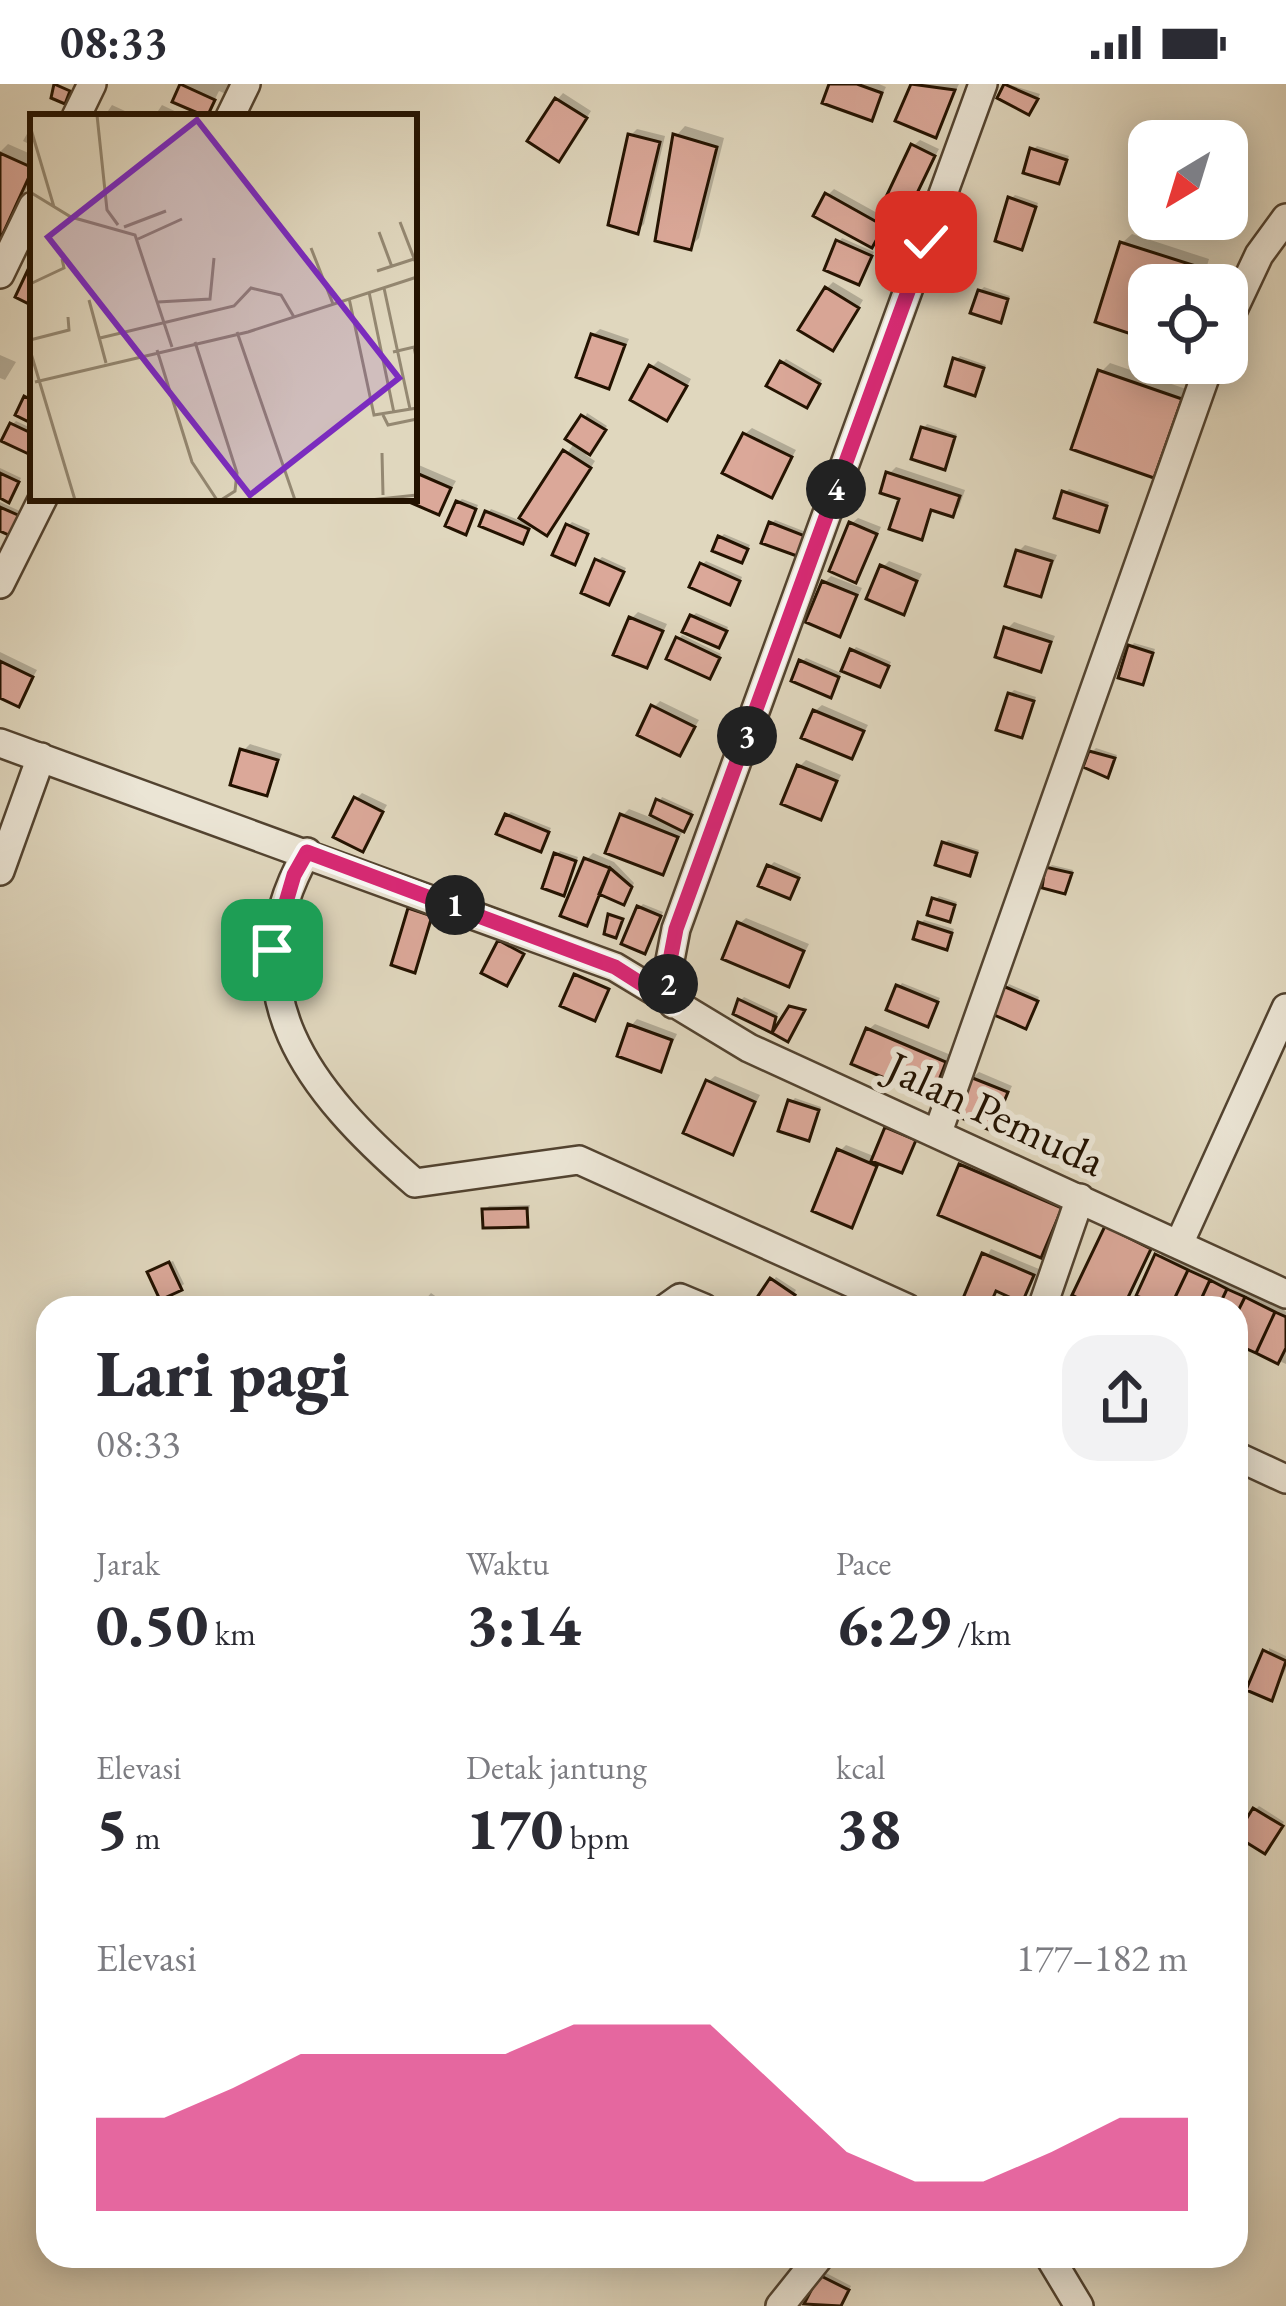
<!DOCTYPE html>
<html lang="id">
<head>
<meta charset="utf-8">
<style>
	body { margin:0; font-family:"EB Garamond",serif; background:#f2f2f3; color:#2b2b33; height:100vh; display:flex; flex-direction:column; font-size:45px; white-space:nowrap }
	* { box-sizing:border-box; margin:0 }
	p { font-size:39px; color:#7c7c81 }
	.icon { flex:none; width:66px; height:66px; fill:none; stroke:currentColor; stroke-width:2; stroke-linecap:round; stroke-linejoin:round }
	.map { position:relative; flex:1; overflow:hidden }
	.side { position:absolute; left:36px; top:1212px; width:1212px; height:972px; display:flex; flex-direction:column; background:#fff; border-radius:36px; box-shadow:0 6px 30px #0003 }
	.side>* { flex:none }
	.needle { width:78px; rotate:218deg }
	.buttons { position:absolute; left:1128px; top:36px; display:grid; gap:24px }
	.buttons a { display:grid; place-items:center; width:120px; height:120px; border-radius:24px; background:#fff; box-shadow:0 6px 30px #0003; font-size:60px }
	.pin { position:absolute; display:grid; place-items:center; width:102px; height:102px; color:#fff; margin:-51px; border-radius:24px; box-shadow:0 6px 18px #0006 }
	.km { position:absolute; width:60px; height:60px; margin:-30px; border-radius:50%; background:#222; color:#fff; font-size:33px; line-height:60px; text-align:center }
	.round { display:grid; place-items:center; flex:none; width:126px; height:126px; border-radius:36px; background:#f2f2f3 }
	.summary { display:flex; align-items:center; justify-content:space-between; height:204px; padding:0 60px }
	h1 { font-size:66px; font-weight:800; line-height:90px }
	.figures { display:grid; grid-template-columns:repeat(3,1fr); gap:18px; height:204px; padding:12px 60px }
	.figures div { display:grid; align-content:center }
	.figures b { font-size:60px; font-weight:800 }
	.figures small { font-size:33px; font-weight:400 }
	.figures p { font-size:33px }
	.chart { height:336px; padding:24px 60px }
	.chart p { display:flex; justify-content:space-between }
	.chart svg { width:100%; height:216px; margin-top:12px; fill:#db2777; opacity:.7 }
	.status { display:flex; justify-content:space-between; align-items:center; height:84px; padding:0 60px; background:#fff; direction:ltr }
	.status svg { height:33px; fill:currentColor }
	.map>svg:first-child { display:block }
	.shadow { fill:#0003 }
	.building { fill:#dba899; stroke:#231200; stroke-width:3 }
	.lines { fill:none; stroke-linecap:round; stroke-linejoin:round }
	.minor-casing { stroke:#524330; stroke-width:32 }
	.minor { stroke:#ebe5d5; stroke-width:27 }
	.route-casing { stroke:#fff; stroke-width:24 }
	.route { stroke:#db2777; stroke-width:15 }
	.labels { text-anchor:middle; stroke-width:12; stroke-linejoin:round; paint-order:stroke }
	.street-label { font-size:45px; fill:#231200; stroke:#ebe5d5 }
	.inset-road { fill:none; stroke:#948872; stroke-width:3 }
	.view { fill:#7b2cbf; fill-opacity:0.15; stroke:#7b2cbf; stroke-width:6 }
	.inset-edge { fill:none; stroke:#231200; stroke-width:6 }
</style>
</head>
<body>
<div class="status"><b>08:33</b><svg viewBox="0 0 49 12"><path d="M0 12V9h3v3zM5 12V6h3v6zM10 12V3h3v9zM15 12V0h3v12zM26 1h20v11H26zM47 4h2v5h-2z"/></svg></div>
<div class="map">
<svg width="1286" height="2222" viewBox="0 0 1286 2222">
	<rect width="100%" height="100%" fill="#e0d7be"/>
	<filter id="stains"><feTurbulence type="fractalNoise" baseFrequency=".00167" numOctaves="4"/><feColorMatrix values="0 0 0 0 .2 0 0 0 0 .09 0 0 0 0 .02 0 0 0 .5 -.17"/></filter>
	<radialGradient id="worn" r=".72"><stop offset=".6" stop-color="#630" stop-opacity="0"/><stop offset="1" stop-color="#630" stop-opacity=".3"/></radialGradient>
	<!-- shadow -->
	<path class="shadow" d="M184,0H235L226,10L219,7L209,27L176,17Z
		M832,0H879L886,3L871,34Z
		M914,0H959L935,50L899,35Z
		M1007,0L1040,10L1033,24L1001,13Z
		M563,9L591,27L565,67L557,16Z
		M112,21L138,33H104Z
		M162,21L187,33H154Z
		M32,41L33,42V62L23,57Z
		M685,42L724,54L699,154L690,163L676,52Z
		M637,45L665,52L644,140L637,147L631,51Z
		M920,56L939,65L908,123L913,62Z
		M8,60L33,71V92L0,161V68Z
		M1037,62L1069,72L1058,97L1033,66Z
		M834,105L888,135L871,160L828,111Z
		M1015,111L1038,119L1022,163L1011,115Z
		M1132,150L1209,175L1201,201H1149V252L1122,159Z
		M842,154L874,168L859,197L839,158Z
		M833,198L863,216L839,257L827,204Z
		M984,203L1010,212L1000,236L980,207Z
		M600,245L629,255L609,302L593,251Z
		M0,271L16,278L5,296L0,294Z
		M960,272L986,281L974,308L956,276Z
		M786,275L822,296L810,317L782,279Z
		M658,277L691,295L673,327L652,283Z
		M1110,279L1189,306L1163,382L1154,391L1101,288Z
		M587,329L607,342L586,371L595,377L553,442L532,439L526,453L488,429L491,425L521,437L575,358Z
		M16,337L33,345V369L12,341Z
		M927,340L957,350L944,382L924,344Z
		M752,344L796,366L771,410L745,350Z
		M414,379L456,397L438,428L407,414H414Z
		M896,383L965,406L959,423L952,430L934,424L921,452L889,390Z
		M0,384L21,394L12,411H0Z
		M1069,405L1109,418L1098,445L1065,409Z
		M462,415L478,421L466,447L458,418Z
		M0,418L22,428L14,445L0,443Z
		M858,434L881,443L856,496L851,440Z
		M775,436L806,448L800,465L771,440Z
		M572,438L590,446L574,478L568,442Z
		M724,450L750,461L742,476L720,454Z
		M1025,461L1057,471L1040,510L1019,467Z
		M602,473L626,484L608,518L598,477Z
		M706,477L742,493L733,514L702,481Z
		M889,477L922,490L903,527L883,483Z
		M831,492L862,504L840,549L825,498Z
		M638,528L667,540L647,581L631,535Z
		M696,529L728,543L722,557L692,533Z
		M1014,538L1055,552L1041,585L1007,545Z
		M682,551L721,570L713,588L679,555Z
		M1134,559L1155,565L1142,598L1130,563Z
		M856,563L891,578L879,600L853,567Z
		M0,568L37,586L18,619L0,611Z
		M806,574L841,589L834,606L802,578Z
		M1014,606L1036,613L1021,650L1010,610Z
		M660,617L699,636L680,668L654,623Z
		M822,621L868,641L852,672L815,627Z
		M250,660L282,670L266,709L243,667Z
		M1096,664L1117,671L1108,690L1092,668Z
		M806,676L841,691L820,733L800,682Z
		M362,709L387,721L362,764L356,715Z
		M662,713L693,727L662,788L622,732L629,725L652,734Z
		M511,728L551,744L540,765L507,731Z
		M948,756L979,766L970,788L945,759Z
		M560,767L578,773L563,808L556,771Z
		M593,769L614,778L634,799L627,813L602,808L586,839V776Z
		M774,778L801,790L790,812L770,782Z
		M1052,781L1073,786L1068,802L1048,784Z
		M939,812L957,818L949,835L935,816Z
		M417,820L437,826L415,885L411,826Z
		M643,820L663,828L644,867L639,824Z
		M746,834L809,860L789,900L739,840Z
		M924,836L954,845L946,863L921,839Z
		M504,854L526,865L510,895L500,858Z
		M902,899L940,914L927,939L899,903Z
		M1009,900L1039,913L1029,937L1006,904Z
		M744,913L778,929L772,945L741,916Z
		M637,935L677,950L660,985L631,942Z
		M875,940L951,971L931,1010L868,946Z
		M979,988L1012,1002L992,1043L972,994Z
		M715,992L760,1011L732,1067L708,998Z
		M795,1014L821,1023L808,1054L791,1018Z
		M891,1041L917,1052L905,1082L881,1077L851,1140L840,1067L846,1061L876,1073Z
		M971,1073L1069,1114L1040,1170L962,1082Z
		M530,1121L526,1140L485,1126L489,1122Z
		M1114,1138L1156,1158L1124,1224H1062Z
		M991,1165L1039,1185L1028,1209L1022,1215L998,1205L990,1218L1003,1224H958Z
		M1164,1166L1280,1221L1286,1228V1280L1236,1257V1224H1168L1140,1210Z
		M173,1177L184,1200L180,1203L154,1185Z
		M776,1193L796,1206L785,1224H754Z
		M431,1209L452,1224H418Z
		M859,1215L875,1224H851Z
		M1269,1564L1286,1572V1585L1271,1614Z
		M1259,1722L1284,1738L1268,1763L1255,1726Z
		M826,2189L851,2202L840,2222L808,2219Z"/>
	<!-- building -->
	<path class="building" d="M54,0L70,7L65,20L51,14Z
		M180,0L215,16L207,33L172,18Z
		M829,0H857L882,9L872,37L822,19Z
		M911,0L955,6L936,54L895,37Z
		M1004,0L1038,15L1029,31L997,14Z
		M555,14L587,34L559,78L527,57Z
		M628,50L660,58L638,150L608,141Z
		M673,50L717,63L691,166L655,157Z
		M911,60L935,72L909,126L885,115Z
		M1030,64L1067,76L1059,100L1023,89Z
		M0,69L33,84L0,156Z
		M825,109L884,142L872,164L813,132Z
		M1008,113L1036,123L1022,166L995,157Z
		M836,156L872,172L859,201L824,186Z
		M1120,158L1202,184L1196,201H1149V256L1095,238Z
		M33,175V222L15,213Z
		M825,203L859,224L833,267L798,246Z
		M978,206L1008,215L1001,239L970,229Z
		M591,250L625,261L609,305L576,293Z
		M953,274L984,284L975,312L945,302Z
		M780,277L820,300L807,324L766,302Z
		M649,281L687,302L667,337L630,316Z
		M1098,286L1182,315L1154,394L1071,365Z
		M24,312L33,317V340L15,331Z
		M581,331L606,346L590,371L565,355Z
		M10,339L33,350V372L1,357Z
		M921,343L955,353L945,386L911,375Z
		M743,349L792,373L772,414L722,389Z
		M563,366L591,384L547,452L519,434Z
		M414,388L451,404L439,431L400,414H414Z
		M886,388L960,412L953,433L931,426L922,456L889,445L899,415L880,409Z
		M0,389L19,398L9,419L0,414Z
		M1062,407L1107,422L1099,448L1054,434Z
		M456,417L476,425L466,451L445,442Z
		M0,423L20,432L11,452L0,447Z
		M485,427L529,445L523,460L479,442Z
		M769,438L805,452L797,472L761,459Z
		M849,438L877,450L856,499L829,487Z
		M566,440L588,450L575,481L552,471Z
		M718,452L748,465L742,479L712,467Z
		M1016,466L1052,477L1041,513L1005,502Z
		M595,475L624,488L609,521L581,509Z
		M700,479L740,497L730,521L689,503Z
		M880,481L917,497L904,531L866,515Z
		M822,497L857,511L840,553L805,538Z
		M690,531L727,547L719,564L682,548Z
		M629,533L663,547L647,584L613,571Z
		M1004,543L1051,558L1041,588L995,573Z
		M676,553L720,574L710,595L666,575Z
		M1128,561L1153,569L1143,601L1118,594Z
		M850,565L889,582L880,603L841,587Z
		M799,576L839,593L831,614L791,597Z
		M0,577L33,593L19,623L0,614Z
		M1008,609L1034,617L1022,654L996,646Z
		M651,621L695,643L680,672L637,651Z
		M813,626L864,647L852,675L801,654Z
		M240,665L278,676L267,712L230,701Z
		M1089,667L1115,674L1108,694L1083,683Z
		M797,681L837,697L821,736L781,720Z
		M354,713L383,728L363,768L333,753Z
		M656,715L692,731L684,748L650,731Z
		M505,730L549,748L541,768L496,750Z
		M620,730L678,753L663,791L605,769Z
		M942,758L977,769L970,792L935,781Z
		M554,769L576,777L564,812L542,804Z
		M584,774L610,784L587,842L560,832Z
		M767,781L799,794L790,815L758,802Z
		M1045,783L1072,789L1065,810L1042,804Z
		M610,784L632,803L624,821L599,810Z
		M932,814L955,821L950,838L927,831Z
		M637,822L661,832L645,870L621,860Z
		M408,824L432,832L415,889L391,881Z
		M608,830L623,835L616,854L604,850Z
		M737,838L804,867L789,903L722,875Z
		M918,838L952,849L947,866L913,855Z
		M498,856L524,870L507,902L481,889Z
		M574,890L609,905L595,937L560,922Z
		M896,901L938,918L928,943L886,926Z
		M1003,902L1038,917L1026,945L992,930Z
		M738,915L776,933L772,949L733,930Z
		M789,922L805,926L788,958L772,949Z
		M628,940L672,956L661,988L617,972Z
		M866,944L946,978L932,1014L851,980Z
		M970,993L1008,1008L992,1047L954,1031Z
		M706,996L755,1018L733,1071L683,1049Z
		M788,1016L819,1026L809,1057L778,1047Z
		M885,1043L916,1056L902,1089L871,1077Z
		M837,1065L877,1082L852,1144L812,1127Z
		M959,1080L1062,1124L1041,1174L938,1131Z
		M527,1124L528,1143L483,1144L482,1125Z
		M1105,1142L1151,1165L1123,1224H1097L1072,1211Z
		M982,1169L1034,1191L1022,1219L996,1207L989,1223L964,1212Z
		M1155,1170L1188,1186L1170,1224L1136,1212Z
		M169,1178L182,1206L160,1216L147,1188Z
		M1188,1186L1210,1196L1197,1224H1170Z
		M770,1194L795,1211L786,1224H750Z
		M1210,1196L1227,1205L1218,1224H1197Z
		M1227,1205L1245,1213L1236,1231V1224H1218Z
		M1245,1213L1275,1228L1256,1269L1236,1260V1231Z
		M1275,1228L1286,1233V1264L1278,1280L1256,1269Z
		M1263,1566L1286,1577L1272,1617L1246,1606Z
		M1253,1724L1283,1742L1265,1770L1236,1752Z
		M819,2191L849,2206L841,2222L804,2220Z"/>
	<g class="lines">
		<defs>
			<path id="minor" d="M76,33L92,0
				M230,33L246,0
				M0,190L33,122
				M1227,239L1259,171L1286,134
				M0,500L43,414
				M0,659L615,883L749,964L1286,1210
				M307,768C228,908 309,1007 415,1099L579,1076L907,1224
				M0,787L41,673
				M673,920L667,892L676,845L983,0
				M938,1048L1210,279
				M1179,1160L1286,924
				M666,1224L680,1214L704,1224
				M1042,1224L1080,1114
				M1236,1372L1286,1395
				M1049,2172L1079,2222
				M780,2222L820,2172"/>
		</defs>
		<!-- minor casing -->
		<use href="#minor" class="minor-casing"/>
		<!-- minor -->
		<use href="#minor" class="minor"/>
	</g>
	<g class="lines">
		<defs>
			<path id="route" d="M272,866L294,791L307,768L615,883L673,920L667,892L676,845L926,158"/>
		</defs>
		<!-- route casing -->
		<use href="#route" class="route-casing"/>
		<!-- route -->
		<use href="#route" class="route"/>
	</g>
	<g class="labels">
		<!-- street labels -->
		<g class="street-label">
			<text transform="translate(996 1029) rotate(25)" y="16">Jalan Pemuda</text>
		</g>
	</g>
	<!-- overview -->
	<g transform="translate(30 30)">
		<rect width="387" height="387" fill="#e0d7be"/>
		<path class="inset-road" d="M67,1L77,96L88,111M0,12L24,93M0,78L41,103L105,121L142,233M370,108L387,152M94,113L136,97M349,118L362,153M108,125L152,105M281,134L303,190M347,157L387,144M0,170L34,154L32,145M354,174L380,295M339,178L364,299M319,184L344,301L387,294M59,186L76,249M128,188L180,185L184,144M207,218L265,386M70,224L204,192L221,174L251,181L264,203M0,226L39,216L38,203M165,228L207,359L205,377L191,386M0,236L45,386M127,236L162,348L187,386M363,238L384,233L387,248M5,268L218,218L387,163M353,301L358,311L387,305M352,339L353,381M340,386L387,381"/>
		<path class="view" d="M167,6L369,264L220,381L18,123Z"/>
		<rect width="387" height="387" class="inset-edge"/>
	</g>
	<rect width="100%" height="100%" filter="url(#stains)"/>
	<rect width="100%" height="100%" fill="url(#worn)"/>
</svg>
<div class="buttons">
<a><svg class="needle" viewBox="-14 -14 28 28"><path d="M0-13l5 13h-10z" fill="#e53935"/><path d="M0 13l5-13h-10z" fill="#7c7c81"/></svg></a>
<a><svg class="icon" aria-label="locate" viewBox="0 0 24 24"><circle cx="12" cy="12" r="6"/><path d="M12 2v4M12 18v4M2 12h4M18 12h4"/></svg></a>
</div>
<div class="pin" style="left:272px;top:866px;background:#1e9e55"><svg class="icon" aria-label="arrive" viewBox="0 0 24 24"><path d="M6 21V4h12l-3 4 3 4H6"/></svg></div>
<div class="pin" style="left:926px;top:158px;background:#d93025"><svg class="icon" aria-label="check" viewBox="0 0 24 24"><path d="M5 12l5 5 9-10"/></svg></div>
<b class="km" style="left:455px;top:821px">1</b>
<b class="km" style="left:668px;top:900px">2</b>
<b class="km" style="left:747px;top:652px">3</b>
<b class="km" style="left:836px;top:405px">4</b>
<section class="side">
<div class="summary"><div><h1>Lari pagi</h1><p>08:33</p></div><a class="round"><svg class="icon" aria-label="share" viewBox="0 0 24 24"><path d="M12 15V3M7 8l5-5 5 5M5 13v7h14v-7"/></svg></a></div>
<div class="figures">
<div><p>Jarak</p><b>0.50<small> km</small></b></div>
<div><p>Waktu</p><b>3:14</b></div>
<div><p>Pace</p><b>6:29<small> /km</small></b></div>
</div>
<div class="figures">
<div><p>Elevasi</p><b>5<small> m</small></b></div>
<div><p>Detak jantung</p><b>170<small> bpm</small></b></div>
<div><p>kcal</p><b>38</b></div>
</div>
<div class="chart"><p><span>Elevasi</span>177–182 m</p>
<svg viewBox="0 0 160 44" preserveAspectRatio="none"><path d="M0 44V25L10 25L20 19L30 12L40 12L50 12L60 12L70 6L80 6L90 6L100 19L110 32L120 38L130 38L140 32L150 25L160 25V44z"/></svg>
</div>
</section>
</div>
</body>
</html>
